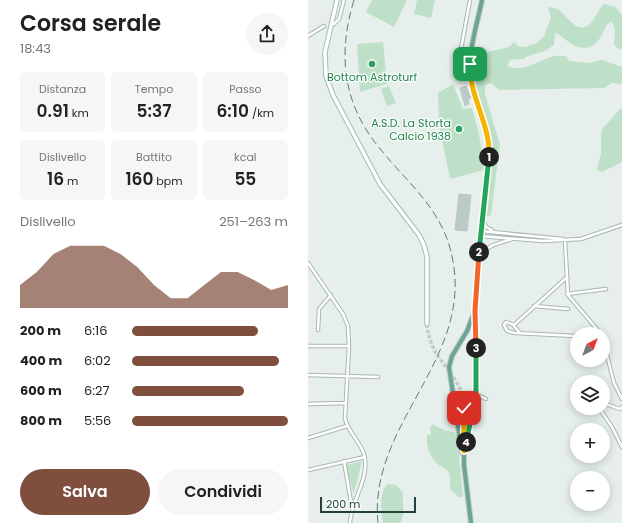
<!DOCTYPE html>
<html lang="it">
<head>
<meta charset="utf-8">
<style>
	body { margin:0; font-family:Poppins,sans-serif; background:#f6f6f6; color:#222; height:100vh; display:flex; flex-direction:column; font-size:15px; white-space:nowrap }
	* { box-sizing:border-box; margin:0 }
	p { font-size:13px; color:#767676 }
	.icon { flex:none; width:22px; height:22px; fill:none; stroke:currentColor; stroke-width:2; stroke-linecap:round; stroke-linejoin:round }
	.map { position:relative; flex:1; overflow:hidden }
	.details { display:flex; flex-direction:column; background:#fff; width:308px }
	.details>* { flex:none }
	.needle { width:26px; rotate:41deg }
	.buttons { position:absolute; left:262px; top:327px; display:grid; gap:8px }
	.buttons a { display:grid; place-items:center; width:40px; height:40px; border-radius:50%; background:#fff; box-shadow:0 2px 10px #0003; font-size:20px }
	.scale { position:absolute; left:12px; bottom:10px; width:96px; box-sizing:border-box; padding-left:4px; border:2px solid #24423a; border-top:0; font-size:11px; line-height:14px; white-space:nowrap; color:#24423a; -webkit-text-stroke:3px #f7fbf9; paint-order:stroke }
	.pin { position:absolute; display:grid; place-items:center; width:34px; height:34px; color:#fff; margin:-17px; border-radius:8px; box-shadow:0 2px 6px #0006 }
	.km { position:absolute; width:20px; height:20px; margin:-10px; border-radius:50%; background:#222; color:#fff; font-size:11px; line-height:20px; text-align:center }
	.round { display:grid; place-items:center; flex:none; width:42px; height:42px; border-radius:21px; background:#f6f6f6 }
	.head { display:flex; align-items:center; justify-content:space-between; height:68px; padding:0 20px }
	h1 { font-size:22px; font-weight:600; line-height:30px }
	.metrics { display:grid; grid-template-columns:repeat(3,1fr); gap:6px; height:68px; padding:4px 20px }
	.metrics div { display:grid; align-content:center; border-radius:6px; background:#f6f6f6; text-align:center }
	.metrics b { font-size:17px; font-weight:600 }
	.metrics small { font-size:11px; font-weight:400 }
	.metrics p { font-size:11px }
	.chart { height:112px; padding:8px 20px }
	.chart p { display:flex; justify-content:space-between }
	.chart svg { width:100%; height:72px; margin-top:4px; fill:#804e3d; opacity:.7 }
	.cta { display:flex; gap:8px; margin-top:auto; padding:8px 20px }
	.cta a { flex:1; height:46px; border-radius:24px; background:#804e3d; color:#fff; font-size:16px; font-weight:600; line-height:46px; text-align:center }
	.cta a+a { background:#f6f6f6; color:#222 }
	ul { padding:0 20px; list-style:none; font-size:13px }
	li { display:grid; grid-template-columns:64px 48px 1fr; align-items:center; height:30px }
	li i { height:10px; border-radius:5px; background:#804e3d }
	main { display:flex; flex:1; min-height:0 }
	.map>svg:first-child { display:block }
	.green { fill:#bfe0c8 }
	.building { fill:#bbcac4; stroke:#b8c9c2 }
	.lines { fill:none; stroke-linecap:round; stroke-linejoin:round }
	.secondary-tunnel { stroke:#bfccc8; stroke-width:3.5; stroke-dasharray:3.5 2; stroke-linecap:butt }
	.street-casing { stroke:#a8b8b2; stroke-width:4.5 }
	.secondary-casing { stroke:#a4bbb3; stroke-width:5.5 }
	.primary-casing { stroke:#c2cac8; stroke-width:6 }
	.street { stroke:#fff; stroke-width:2.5 }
	.secondary { stroke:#fff; stroke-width:3.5 }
	.primary { stroke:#6aa596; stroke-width:4 }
	.rail { stroke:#5f7d75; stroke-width:1; stroke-dasharray:8 4; stroke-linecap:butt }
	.split-1-casing { stroke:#fff; stroke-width:8 }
	.split-2-casing { stroke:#fff; stroke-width:8 }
	.split-3-casing { stroke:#fff; stroke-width:8 }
	.split-4-casing { stroke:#fff; stroke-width:8 }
	.split-5-casing { stroke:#fff; stroke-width:8 }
	.split-1 { stroke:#f5b400; stroke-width:5 }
	.split-2 { stroke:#22a559; stroke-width:5 }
	.split-3 { stroke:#f0652b; stroke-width:5 }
	.split-4 { stroke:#22a559; stroke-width:5 }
	.split-5 { stroke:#f5b400; stroke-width:5 }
	.leisure-dot { fill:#2e9e5b; stroke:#f7fbf9; stroke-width:1.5 }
	.labels { text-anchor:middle; stroke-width:3; stroke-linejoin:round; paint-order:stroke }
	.leisure-label { font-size:11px; fill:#27864d; stroke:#f7fbf9 }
</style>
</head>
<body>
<main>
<section class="details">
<div class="head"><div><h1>Corsa serale</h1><p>18:43</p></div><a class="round"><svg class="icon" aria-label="share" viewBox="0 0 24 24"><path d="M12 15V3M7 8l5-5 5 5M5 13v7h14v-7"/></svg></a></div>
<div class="metrics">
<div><p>Distanza</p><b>0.91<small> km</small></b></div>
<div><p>Tempo</p><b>5:37</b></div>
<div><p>Passo</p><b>6:10<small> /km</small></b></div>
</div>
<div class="metrics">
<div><p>Dislivello</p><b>16<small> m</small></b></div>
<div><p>Battito</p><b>160<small> bpm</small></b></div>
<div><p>kcal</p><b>55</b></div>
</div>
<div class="chart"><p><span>Dislivello</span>251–263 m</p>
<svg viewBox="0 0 160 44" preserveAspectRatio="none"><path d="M0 44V30L10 22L20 11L30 6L40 6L50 6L60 11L70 19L80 30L90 38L100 38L110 30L120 22L130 22L140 27L150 33L160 30V44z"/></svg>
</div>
<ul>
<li><b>200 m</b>6:16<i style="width:81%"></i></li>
<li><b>400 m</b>6:02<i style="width:94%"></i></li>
<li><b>600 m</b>6:27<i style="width:72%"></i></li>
<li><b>800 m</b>5:56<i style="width:100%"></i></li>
</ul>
<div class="cta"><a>Salva</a><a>Condividi</a></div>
</section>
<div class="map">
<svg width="314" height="523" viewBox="0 0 314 523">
	<rect width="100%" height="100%" fill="#e6efeb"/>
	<!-- green -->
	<path class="green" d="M64,0H99L86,27L58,12Z
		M109,0H127L123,18L106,14Z
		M296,4L307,7L314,15V50L309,48L306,44L307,30L305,24L303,22C297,24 297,30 294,35C280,58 265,46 249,33L247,34L246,45L237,51L217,57L216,59L202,60L199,66C215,73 227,62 243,57C247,55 253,56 258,56L261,61L281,63L294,60L314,67V84L304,83L296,88L191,90L183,83L177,85V94L192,145L183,215L178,217L175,213L182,135L166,78L167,69L173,64L178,62L177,56L180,52L201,47L206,42L210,46L217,47L229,43L236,36L243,17L240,7C244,8 248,8 251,10C260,17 269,35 282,24C288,18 290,9 296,4Z
		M75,42L79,84L52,92L49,44Z
		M145,84L155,109L164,108L171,134L176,170L142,179L131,124L130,93Z
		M81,86L88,103L79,106L73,89Z
		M314,107V162L294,172L289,170L293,153V136L294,129Z
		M124,424L138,431L146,432L149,435L155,497H150L142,489C142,484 143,477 141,473C139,468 135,468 131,465C123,460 116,443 120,434L123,435L122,428Z
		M54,461L46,492H45L38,465Z
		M79,484L88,485L95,493C94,503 98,514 92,523H75C73,511 71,494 79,484Z"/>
	<!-- building -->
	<path class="building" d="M158,86L163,98L160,99L161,104L157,106L152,88Z
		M151,194L163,195L159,231L147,230Z"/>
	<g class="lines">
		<!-- secondary-tunnel -->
		<path class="secondary-tunnel" d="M119,324C122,359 145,367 155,396"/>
		<defs>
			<path id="street" d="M162,0L153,49L155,54L163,56
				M26,24L31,19L36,0
				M0,36L16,26
				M150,63L157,55
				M175,220L178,227L184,230
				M173,231L255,239
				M172,236L235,241L273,239L314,225
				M257,240L260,295L293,334
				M172,260C177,244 190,244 204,239
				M0,263L35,314L40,326L41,346L37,418C40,434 56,444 57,460C60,480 43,502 42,523
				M259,294L298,289
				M226,306L260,309
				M206,325L258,278
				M10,330L11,309L23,295
				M212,333L206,326V325L198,322L196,325L199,331L207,333L269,336
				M280,334L288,328
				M295,339L306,383L314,399
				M0,346H41
				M0,375L70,377
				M172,396L178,399
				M295,403L312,409L314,407
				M0,404L37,403
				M291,408L304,427L314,447
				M0,438L39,426
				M36,461L44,508
				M0,470L57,457"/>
			<path id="secondary" d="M29,0L17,52L18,76L25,95L72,184L111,235L116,245L119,257V324
				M155,396L156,408V446"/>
			<path id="primary" d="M154,453L141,367L144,356L159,331L166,313
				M163,523L156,465V451L168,397L167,311L172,236L181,149C180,125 166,103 163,80C159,54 169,25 174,0"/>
		</defs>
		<!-- street casing -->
		<use href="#street" class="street-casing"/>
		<!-- secondary casing -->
		<use href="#secondary" class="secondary-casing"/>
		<!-- primary casing -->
		<use href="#primary" class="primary-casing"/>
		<!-- street -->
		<use href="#street" class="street"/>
		<!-- secondary -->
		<use href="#secondary" class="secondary"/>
		<!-- primary -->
		<use href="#primary" class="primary"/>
		<!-- rail -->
		<path class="rail" d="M46,0C30,52 34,101 69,145C102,187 139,211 146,268C159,363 60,428 70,523"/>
	</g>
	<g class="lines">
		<defs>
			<path id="split-1" d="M162,64C161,97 183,125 181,157"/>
			<path id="split-2" d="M171,252L181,157"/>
			<path id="split-3" d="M168,348L167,311L171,252"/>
			<path id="split-4" d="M158,442L168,397V348"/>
			<path id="split-5" d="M156,408V451L158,442"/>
		</defs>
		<!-- split-1 casing -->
		<use href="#split-1" class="split-1-casing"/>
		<!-- split-2 casing -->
		<use href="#split-2" class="split-2-casing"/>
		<!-- split-3 casing -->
		<use href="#split-3" class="split-3-casing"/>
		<!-- split-4 casing -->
		<use href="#split-4" class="split-4-casing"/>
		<!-- split-5 casing -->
		<use href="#split-5" class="split-5-casing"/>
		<!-- split-1 -->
		<use href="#split-1" class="split-1"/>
		<!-- split-2 -->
		<use href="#split-2" class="split-2"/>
		<!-- split-3 -->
		<use href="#split-3" class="split-3"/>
		<!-- split-4 -->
		<use href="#split-4" class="split-4"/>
		<!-- split-5 -->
		<use href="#split-5" class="split-5"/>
	</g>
	<!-- markers -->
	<g class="leisure-dot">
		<circle cx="64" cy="64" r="4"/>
		<circle cx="151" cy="129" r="4"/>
	</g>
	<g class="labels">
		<!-- leisure labels -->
		<g class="leisure-label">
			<text x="64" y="81">Bottom Astroturf</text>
			<text x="143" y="127" text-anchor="end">A.S.D. La Storta<tspan x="143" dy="13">Calcio 1938</tspan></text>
		</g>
	</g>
</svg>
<div class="buttons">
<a><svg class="needle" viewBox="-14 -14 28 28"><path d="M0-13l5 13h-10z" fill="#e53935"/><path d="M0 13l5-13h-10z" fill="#767676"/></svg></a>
<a><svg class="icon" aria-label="layers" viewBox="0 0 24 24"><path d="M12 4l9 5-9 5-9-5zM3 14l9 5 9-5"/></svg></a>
<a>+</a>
<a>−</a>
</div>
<div class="scale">200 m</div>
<div class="pin" style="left:162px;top:64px;background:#1e9e55"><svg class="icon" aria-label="arrive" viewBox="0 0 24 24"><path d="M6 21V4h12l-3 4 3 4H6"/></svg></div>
<div class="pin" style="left:156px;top:408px;background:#d93025"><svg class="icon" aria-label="check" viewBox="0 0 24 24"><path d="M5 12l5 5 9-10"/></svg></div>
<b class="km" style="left:181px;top:157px">1</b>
<b class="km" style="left:171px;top:252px">2</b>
<b class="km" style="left:168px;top:348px">3</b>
<b class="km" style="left:158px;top:442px">4</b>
</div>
</main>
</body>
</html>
